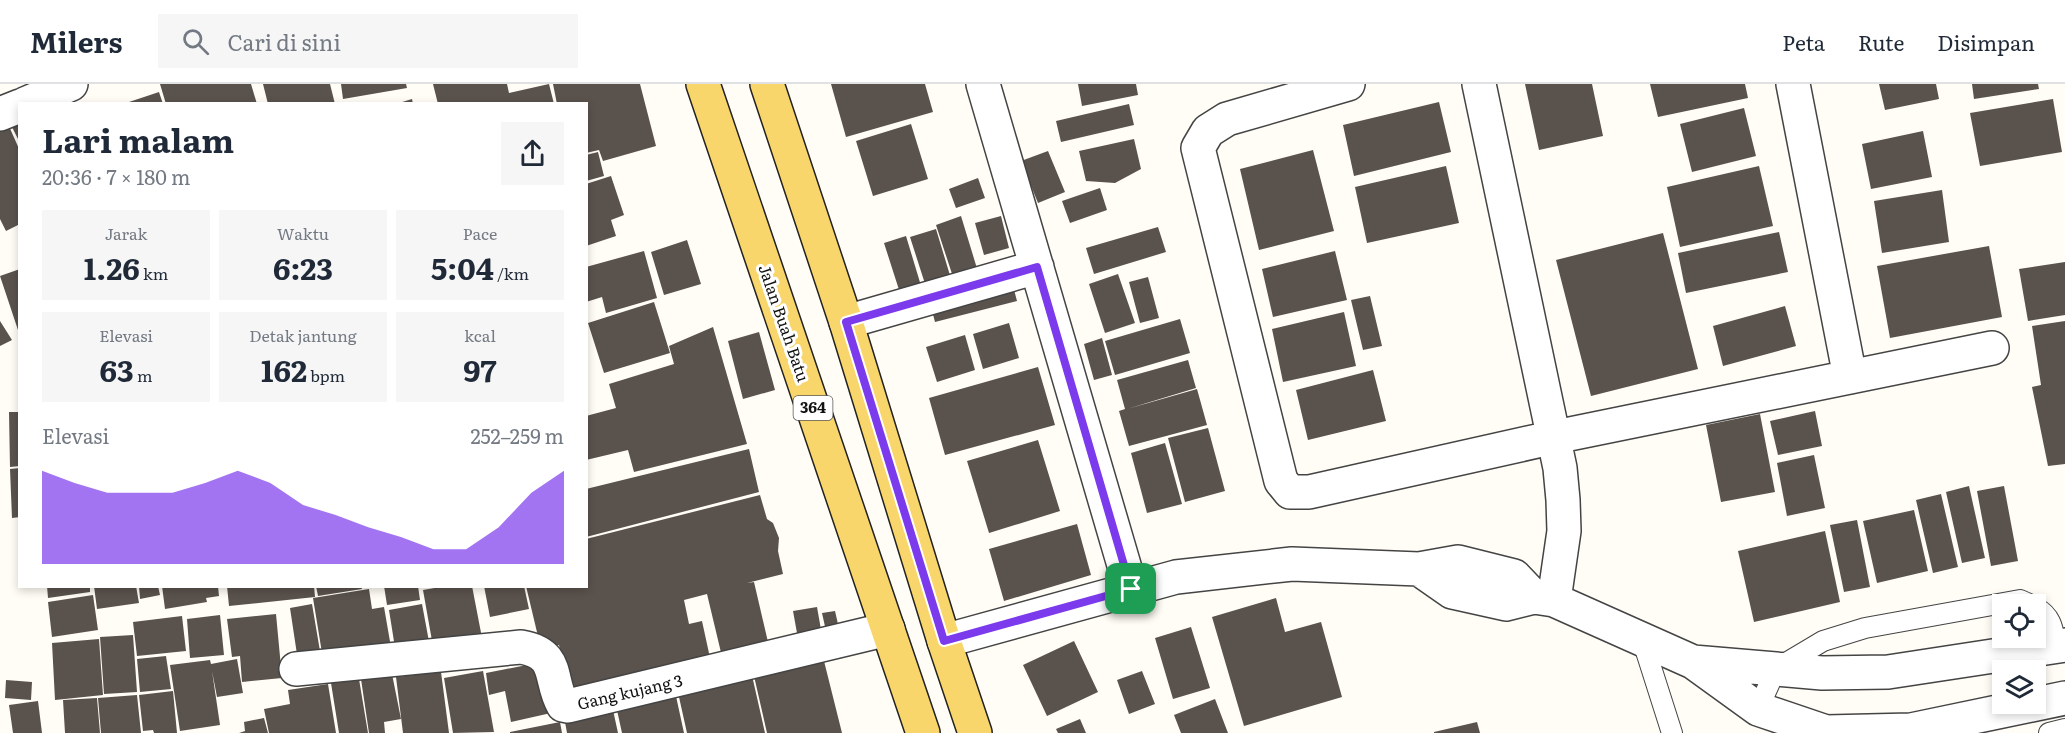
<!DOCTYPE html>
<html lang="id">
<head>
<meta charset="utf-8">
<style>
	body { margin:0; font-family:Literata,serif; background:#f6f6f7; color:#1f2937; height:100vh; display:flex; flex-direction:column; font-size:22px; white-space:nowrap }
	* { box-sizing:border-box; margin:0 }
	p { font-size:20px; color:#747a83 }
	.icon { flex:none; width:33px; height:33px; fill:none; stroke:currentColor; stroke-width:2; stroke-linecap:round; stroke-linejoin:round }
	.map { position:relative; flex:1; overflow:hidden }
	.panel { position:absolute; left:18px; top:18px; width:570px; height:486px; display:flex; flex-direction:column; background:#fff; border-radius:0px; box-shadow:0 3px 9px #0003 }
	.panel>* { flex:none }
	.controls { position:absolute; left:1992px; top:510px; display:grid; gap:12px }
	.controls a { display:grid; place-items:center; width:54px; height:54px; border-radius:0px; background:#fff; box-shadow:0 3px 9px #0003; font-size:30px }
	.pin { position:absolute; display:grid; place-items:center; width:51px; height:51px; color:#fff; margin:-26px; border-radius:12px; box-shadow:0 3px 9px #0006 }
	.round { display:grid; place-items:center; flex:none; width:63px; height:63px; border-radius:0px; background:#f6f6f7 }
	.head { display:flex; align-items:center; justify-content:space-between; height:102px; padding:0 24px }
	h1 { font-size:33px; font-weight:700; line-height:45px }
	.metrics { display:grid; grid-template-columns:repeat(3,1fr); gap:9px; height:102px; padding:6px 24px }
	.metrics div { display:grid; align-content:center; border-radius:0px; background:#f6f6f7; text-align:center }
	.metrics b { font-size:30px; font-weight:700 }
	.metrics small { font-size:16px; font-weight:400 }
	.metrics p { font-size:16px }
	.chart { height:168px; padding:12px 24px }
	.chart p { display:flex; justify-content:space-between }
	.chart svg { width:100%; height:108px; margin-top:6px; fill:#7c3aed; opacity:.7 }
	header { display:flex; align-items:center; gap:36px; box-sizing:border-box; height:84px; padding:0 30px; background:#fff; border-bottom:2px solid #e0e1e3 }
	header strong { font-size:28px }
	nav { display:flex; gap:33px; margin-inline-start:auto; font-size:21px }
	.search { width:420px; height:54px; background:#f6f6f7; display:flex; align-items:center; gap:15px; box-sizing:border-box; padding:0 21px; border-radius:0px; color:#747a83; font-size:22px }
	.map>svg:first-child { display:block }
	.building { fill:#5a524d }
	.lines { fill:none; stroke-linecap:round; stroke-linejoin:round }
	.service-casing { stroke:#444; stroke-width:22 }
	.minor-casing { stroke:#444; stroke-width:36 }
	.primary-casing { stroke:#222; stroke-width:36 }
	.service { stroke:#fff; stroke-width:20 }
	.minor { stroke:#fff; stroke-width:33 }
	.primary { stroke:#f9d66b; stroke-width:33 }
	.route-casing { stroke:#fff; stroke-width:12 }
	.route { stroke:#7c3aed; stroke-width:8 }
	.labels { text-anchor:middle; stroke-width:6; stroke-linejoin:round; paint-order:stroke }
	.shield { fill:#fff; stroke:#585858; stroke-width:1.5 }
	.shield-label { font-size:15px; font-weight:bold; fill:#111 }
	.street-label { font-size:16px; fill:#111; stroke:#fff }
</style>
</head>
<body>
<header>
<strong>Milers</strong>
<div class="search"><svg class="icon" aria-label="search" viewBox="0 0 24 24"><circle cx="10" cy="10" r="6"/><path d="M15 15l6 6"/></svg>Cari di sini</div>
<nav><a>Peta</a><a>Rute</a><a>Disimpan</a></nav>
</header>
<div class="map">
<svg width="2065" height="649" viewBox="0 0 2065 649">
	<rect width="100%" height="100%" fill="#fffdf5"/>
	<!-- building -->
	<path class="building" d="M160,0H251L257,20H166Z
		M263,0H330L335,20H268Z
		M341,0H406L407,4L343,15Z
		M433,0H507L509,9L549,0L554,20H438Z
		M553,0H640L656,62L603,77L599,66L586,69V20H557Z
		M831,0H925L933,28L846,53Z
		M1078,0H1136L1138,11L1082,22Z
		M1525,0H1592L1603,52L1539,66Z
		M1650,0H1745L1748,14L1658,33Z
		M1879,0H1936L1939,15L1885,26Z
		M1972,0H2038L2039,5L1974,15Z
		M159,8L163,20H126V19Z
		M412,15L413,20H400L399,19Z
		M2053,15L2062,68L1980,82L1970,29Z
		M1439,18L1451,68L1354,92L1343,41Z
		M1129,20L1134,41L1061,58L1056,37Z
		M1744,24L1756,72L1692,88L1680,40Z
		M20,32V59L8,35Z
		M8,40L20,67V140L6,147L0,135V43Z
		M911,40L928,95L873,112L856,57Z
		M1923,47L1932,93L1871,105L1862,60Z
		M1134,55L1141,85L1115,99L1086,97L1079,67Z
		M1313,66L1334,147L1259,166L1240,85Z
		M1048,67L1065,108L1038,119L1021,77Z
		M598,68L604,92L586,97V71Z
		M1446,82L1459,139L1367,159L1355,103Z
		M1759,82L1773,142L1680,163L1667,103Z
		M611,92L624,131L611,136L616,152L586,162V100Z
		M978,94L985,114L956,124L949,105Z
		M1100,104L1107,126L1070,139L1062,117Z
		M1942,106L1949,158L1882,169L1874,117Z
		M961,132L979,191L955,199L936,141Z
		M1001,132L1009,164L984,171L975,139Z
		M1158,143L1166,168L1094,190L1086,164Z
		M936,145L952,198L927,206L910,153Z
		M1779,148L1788,188L1686,209L1678,169Z
		M1663,149L1698,285L1591,312L1556,176Z
		M906,152L922,205L901,212L884,159Z
		M687,156L701,200L664,211L651,168Z
		M1989,162L2002,233L1890,254L1877,182Z
		M644,167L657,214L606,229L602,213L586,218V183Z
		M1335,167L1347,216L1273,233L1262,185Z
		M2065,178V231L2028,237L2019,185Z
		M20,185V249H19L0,192Z
		M1118,190L1135,239L1105,249L1089,200Z
		M1148,193L1159,234L1140,239L1129,198Z
		M1012,198L1017,217L935,238L930,219Z
		M1370,212L1382,262L1363,266L1351,216Z
		M654,218L670,269L604,289L588,239Z
		M1785,222L1796,262L1723,282L1713,242Z
		M1344,228L1356,282L1283,298L1272,245Z
		M1180,235L1190,269L1115,291L1105,257Z
		M0,237L12,256L0,262Z
		M2065,237V380L2048,382L2032,303L2041,301L2032,242Z
		M1009,239L1019,274L983,285L973,250Z
		M713,243L747,360L634,388L628,366L586,376V332L616,324L609,300L674,280L669,262Z
		M759,248L775,306L743,315L728,257Z
		M965,251L975,286L937,298L926,263Z
		M1102,254L1112,291L1094,296L1084,260Z
		M1188,276L1196,304L1127,325L1197,305L1207,341L1129,362L1119,327L1125,325L1117,296Z
		M1038,283L1055,341L945,371L929,314Z
		M1373,286L1386,337L1308,356L1296,306Z
		M1815,327L1822,362L1778,371L1770,337Z
		M9,328H20V382L10,383Z
		M1760,330L1775,408L1721,418L1706,341Z
		M1208,344L1225,407L1185,418L1168,354Z
		M1038,356L1060,427L989,449L967,377Z
		M1165,359L1182,420L1147,429L1131,369Z
		M749,365L759,408L586,453V405Z
		M1814,371L1825,424L1787,432L1777,379Z
		M20,384V433L12,434L10,385Z
		M1969,402L1985,474L1962,479L1946,408Z
		M2004,402L2018,477L1991,482L1977,407Z
		M1941,410L1958,483L1933,489L1916,416Z
		M760,411L767,435L773,439L779,454L778,467L783,490L747,499L754,498L771,571L724,581L707,510L684,516L689,540L702,537L712,583L571,618L559,561L541,565L526,502H586V455Z
		M1914,426L1928,487L1877,499L1863,437Z
		M1857,436L1870,503L1844,508L1830,441Z
		M1077,440L1091,491L1004,517L989,465Z
		M1825,447L1840,518L1754,538L1738,467Z
		M47,502H90V508L48,514Z
		M94,502H136L139,519L97,525Z
		M139,502H158L160,511L140,515Z
		M162,502H218L219,512L206,514L207,518L165,525Z
		M227,502H314L315,513L229,522Z
		M316,502H361L362,505L318,512Z
		M384,502H418L420,516L387,521Z
		M446,502H472L483,559L434,568L423,506Z
		M484,502H524L529,525L490,533Z
		M369,505L372,525L384,523L392,569H322L313,514Z
		M93,511L98,546L52,553L48,518Z
		M1276,514L1285,548L1321,538L1342,613L1244,642L1212,533Z
		M312,520L321,573L298,577L290,524Z
		M422,520L430,563L396,570L389,526Z
		M817,523L823,557L794,563L792,550L797,549L793,527Z
		M835,527L841,553L828,556L822,529Z
		M276,530L282,594L242,598L240,572L232,573L227,535Z
		M220,531L224,571L190,574L187,535Z
		M182,532L186,567L137,572L133,538Z
		M1191,543L1210,604L1173,615L1155,554Z
		M133,551L137,608L104,610L100,553Z
		M99,555L103,611L55,616L52,559Z
		M1074,557L1098,608L1047,632L1023,581Z
		M166,572L171,605L140,608L137,575Z
		M237,575L243,609L217,613L212,587L220,641L180,647L170,581L210,576L211,580Z
		M824,577L842,649H767L754,592Z
		M542,578L551,629L511,638L505,607L489,611L486,589Z
		M483,587L494,648L453,649L444,594Z
		M751,587L765,649H687L677,604Z
		M1142,587L1155,620L1129,630L1117,596Z
		M441,588L449,649H403L396,593Z
		M392,590L401,635L384,638L385,649H369L361,595Z
		M359,595L368,649H339L331,599Z
		M6,596L32,598L31,616L5,614Z
		M328,600L336,649H269L264,625L290,620L288,606Z
		M674,603L684,649H622L615,617Z
		M173,607L177,649H154L153,646L143,647L139,611Z
		M137,611L141,649H101L98,614Z
		M97,614L100,649H65L63,616Z
		M1215,615L1228,649H1181L1174,631Z
		M38,617L42,649H13L9,621Z
		M613,626L618,649H567L565,638Z
		M264,634L268,649H239L245,647L244,638Z
		M1080,635L1086,649H1058L1056,645Z
		M560,638L562,649H510V648Z
		M1477,638L1480,649H1434V648Z"/>
	<g class="lines">
		<defs>
			<path id="service" d="M2036,524C2052,532 2053,546 2056,562
				M1642,555L1672,649
				M1758,625L1776,585L1823,557L1865,544L2020,516L2029,520
				M2049,649L2065,645"/>
			<path id="minor" d="M983,0L1131,505
				M1348,0L1227,35L1208,47L1198,64L1281,397L1290,408H1309L1555,353L1992,264
				M1479,0L1560,384L1563,416L1564,447L1554,516
				M1793,0L1850,293
				M25,20L71,0
				M0,30L20,22
				M846,238L1037,183
				M1419,485L1452,508L1506,520L1534,513L1554,516L1693,578L1758,625L1826,648L1911,646L2065,614
				M944,557L1176,493L1292,480L1419,485L1458,478L1514,492L1534,513
				M1693,578L1822,589L1888,588L2065,561
				M296,585L521,563C561,570 548,595 563,621L568,622L888,545"/>
			<path id="primary" d="M703,0L923,649
				M767,0L846,238L944,557L975,649"/>
		</defs>
		<!-- service casing -->
		<use href="#service" class="service-casing"/>
		<!-- minor casing -->
		<use href="#minor" class="minor-casing"/>
		<!-- primary casing -->
		<use href="#primary" class="primary-casing"/>
		<!-- service -->
		<use href="#service" class="service"/>
		<!-- minor -->
		<use href="#minor" class="minor"/>
		<!-- primary -->
		<use href="#primary" class="primary"/>
	</g>
	<g class="lines">
		<defs>
			<path id="route" d="M1037,183L1131,505L944,557L846,238Z"/>
		</defs>
		<!-- route casing -->
		<use href="#route" class="route-casing"/>
		<!-- route -->
		<use href="#route" class="route"/>
	</g>
	<g class="labels">
		<!-- shield labels -->
		<rect class="shield" x="793.5" y="312" width="39" height="24" rx="4.5"/>
		<g class="shield-label">
			<text x="813" y="329">364</text>
		</g>
		<!-- street labels -->
		<g class="street-label">
			<text transform="translate(784 239) rotate(71)" y="6">Jalan Buah Batu</text>
			<text transform="translate(630 608) rotate(-13)" y="6">Gang kujang 3</text>
		</g>
	</g>
</svg>
<div class="controls">
<a><svg class="icon" aria-label="locate" viewBox="0 0 24 24"><circle cx="12" cy="12" r="6"/><path d="M12 2v4M12 18v4M2 12h4M18 12h4"/></svg></a>
<a><svg class="icon" aria-label="layers" viewBox="0 0 24 24"><path d="M12 4l9 5-9 5-9-5zM3 14l9 5 9-5"/></svg></a>
</div>
<div class="pin" style="left:1131px;top:505px;background:#1e9e55"><svg class="icon" aria-label="arrive" viewBox="0 0 24 24"><path d="M6 21V4h12l-3 4 3 4H6"/></svg></div>
<section class="panel">
<div class="head"><div><h1>Lari malam</h1><p>20:36 · 7 × 180 m</p></div><a class="round"><svg class="icon" aria-label="share" viewBox="0 0 24 24"><path d="M12 15V3M7 8l5-5 5 5M5 13v7h14v-7"/></svg></a></div>
<div class="metrics">
<div><p>Jarak</p><b>1.26<small> km</small></b></div>
<div><p>Waktu</p><b>6:23</b></div>
<div><p>Pace</p><b>5:04<small> /km</small></b></div>
</div>
<div class="metrics">
<div><p>Elevasi</p><b>63<small> m</small></b></div>
<div><p>Detak jantung</p><b>162<small> bpm</small></b></div>
<div><p>kcal</p><b>97</b></div>
</div>
<div class="chart"><p><span>Elevasi</span>252–259 m</p>
<svg viewBox="0 0 160 44" preserveAspectRatio="none"><path d="M0 44V6L10 11L20 15L30 15L40 15L50 11L60 6L70 11L80 20L90 24L100 29L110 33L120 38L130 38L140 29L150 15L160 6V44z"/></svg>
</div>
</section>
</div>
</body>
</html>
